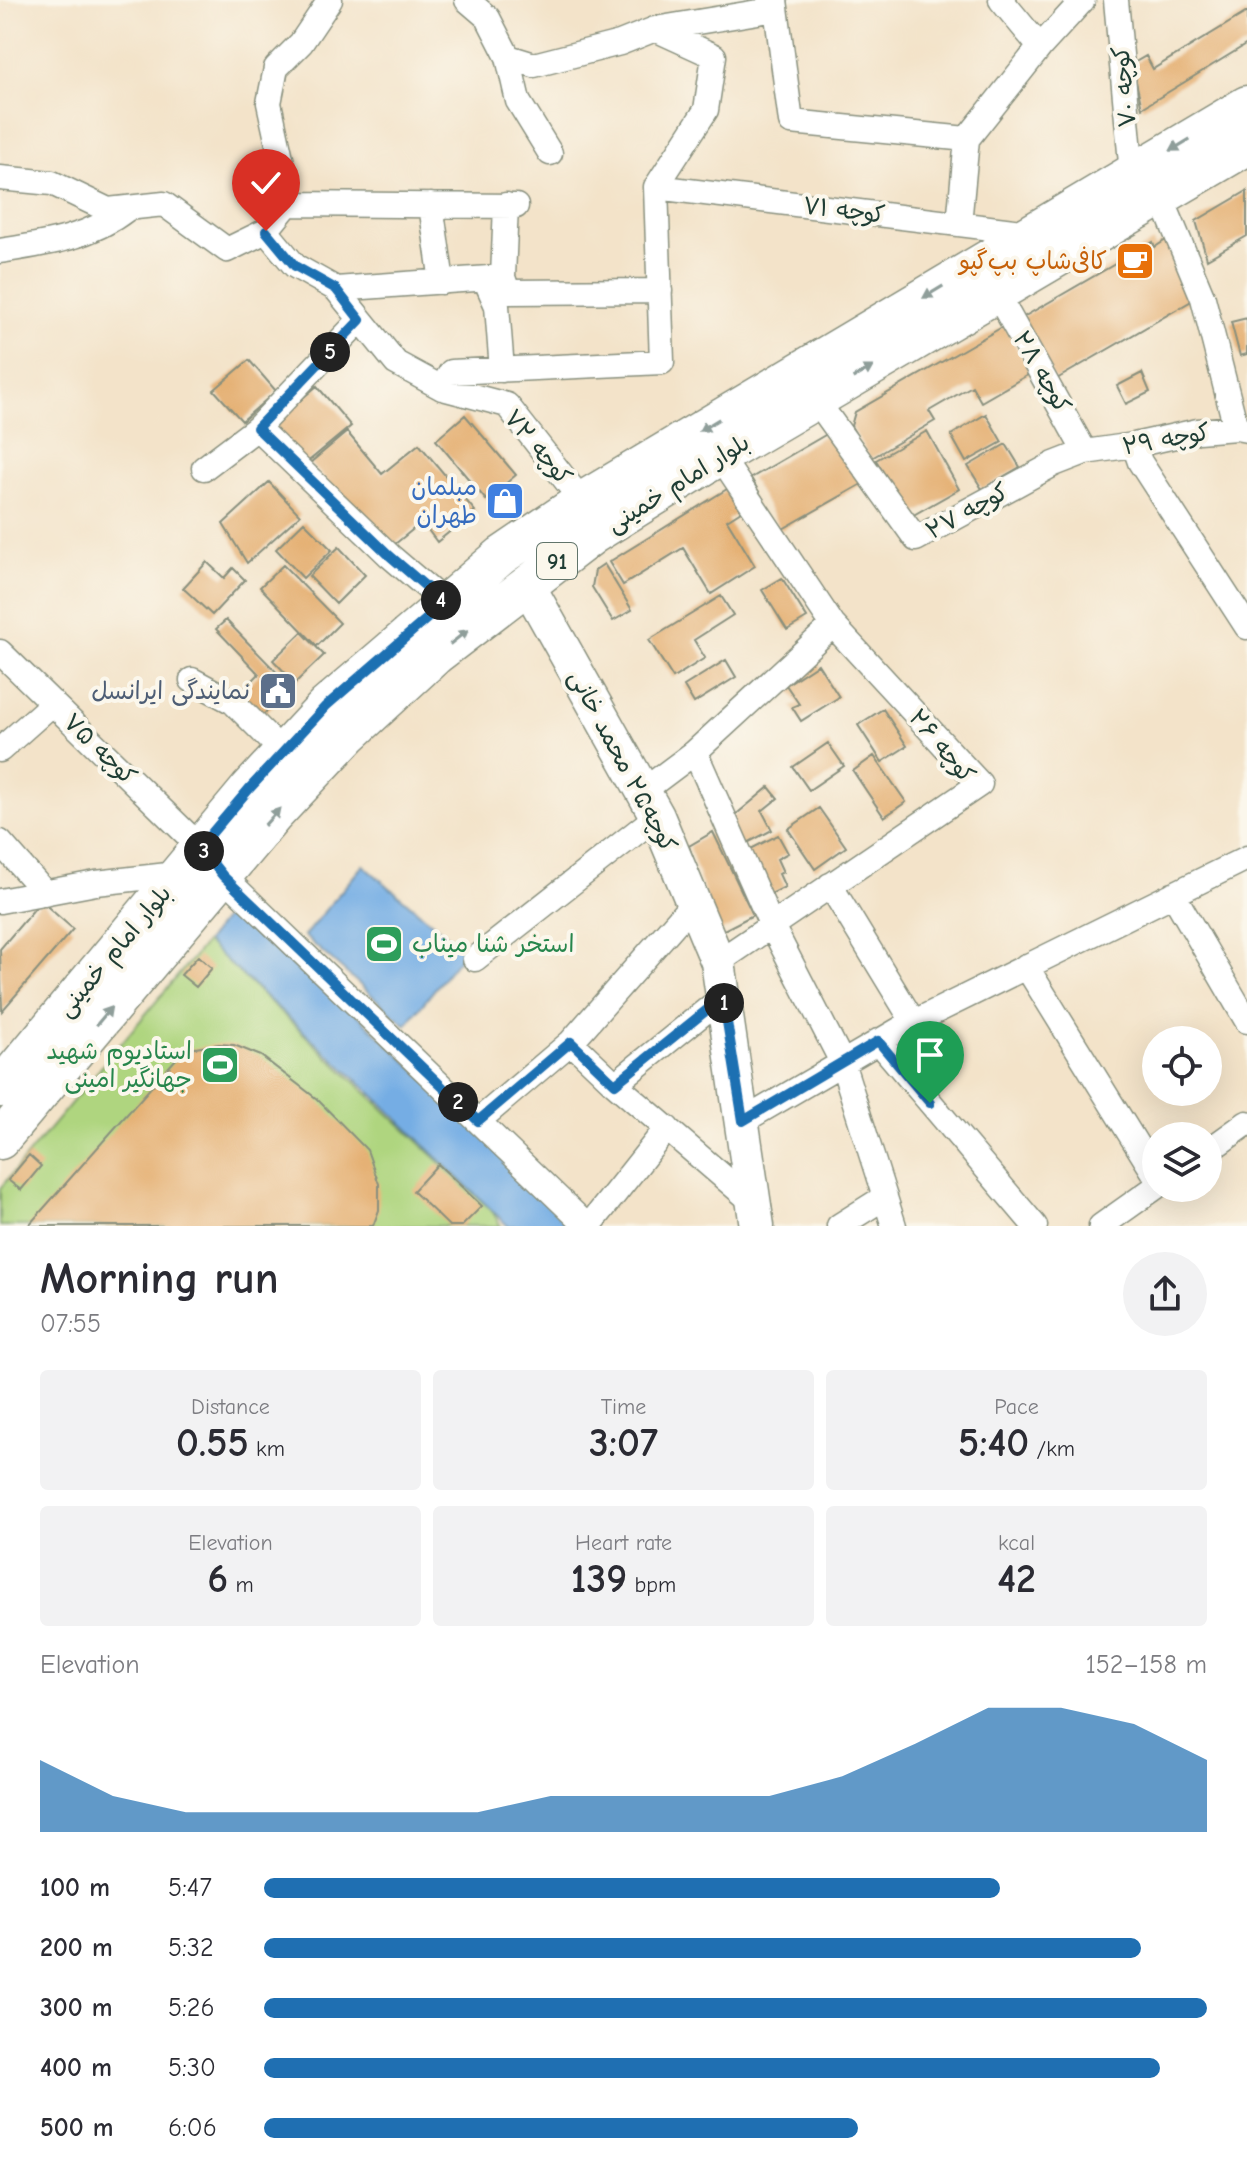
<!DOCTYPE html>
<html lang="en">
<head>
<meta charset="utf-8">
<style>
	body { margin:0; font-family:"Comic Neue","Playpen Sans Arabic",sans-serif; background:#f2f2f3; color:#2b2b33; height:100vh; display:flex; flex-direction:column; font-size:30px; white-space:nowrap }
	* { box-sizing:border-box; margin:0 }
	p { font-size:26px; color:#7c7c81 }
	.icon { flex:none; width:44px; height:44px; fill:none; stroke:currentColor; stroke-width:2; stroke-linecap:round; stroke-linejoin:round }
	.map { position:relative; height:1226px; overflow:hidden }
	.details { display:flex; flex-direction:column; background:#fff; flex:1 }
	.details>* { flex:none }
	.tools { position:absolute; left:1142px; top:1026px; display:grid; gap:16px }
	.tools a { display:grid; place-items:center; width:80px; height:80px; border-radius:50%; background:#fff; box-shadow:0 8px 32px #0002; font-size:40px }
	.pin { position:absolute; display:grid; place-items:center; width:68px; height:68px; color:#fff; margin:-82px -34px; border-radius:50% 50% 50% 0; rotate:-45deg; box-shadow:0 0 8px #0007 }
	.pin .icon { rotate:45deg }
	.km { position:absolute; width:40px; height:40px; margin:-20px; border-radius:50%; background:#222; color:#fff; font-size:22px; line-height:40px; text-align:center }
	.round { display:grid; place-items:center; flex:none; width:84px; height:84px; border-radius:42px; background:#f2f2f3 }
	.head { display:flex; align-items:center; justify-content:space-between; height:136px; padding:0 40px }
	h1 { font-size:44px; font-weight:700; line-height:60px }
	.figures { display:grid; grid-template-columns:repeat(3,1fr); gap:12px; height:136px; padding:8px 40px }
	.figures div { display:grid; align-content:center; border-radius:8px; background:#f2f2f3; text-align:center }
	.figures b { font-size:40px; font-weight:700 }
	.figures small { font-size:22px; font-weight:400 }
	.figures p { font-size:22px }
	.chart { height:224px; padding:16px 40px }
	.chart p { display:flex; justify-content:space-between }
	.chart svg { width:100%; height:144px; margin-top:8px; fill:#1f6fb2; opacity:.7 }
	ul { padding:0 40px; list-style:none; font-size:26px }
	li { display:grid; grid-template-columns:128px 96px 1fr; align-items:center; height:60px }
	li i { height:20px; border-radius:10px; background:#1f6fb2 }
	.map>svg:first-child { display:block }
	.green { fill:#afd57f; stroke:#67895a; stroke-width:2 }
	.water { fill:#75ade4; stroke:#4a758c; stroke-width:2 }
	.building { fill:#e5b175 }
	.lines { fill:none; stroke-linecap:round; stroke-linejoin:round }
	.street-casing { stroke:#89907e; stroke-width:27 }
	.secondary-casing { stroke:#89907e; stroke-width:37 }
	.primary-casing { stroke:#89907e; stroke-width:41 }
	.street { stroke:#fff; stroke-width:24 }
	.secondary { stroke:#fff; stroke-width:34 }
	.primary { stroke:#fff; stroke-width:38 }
	.oneway { fill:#8f9e9a }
	.route-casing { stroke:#fff; stroke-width:16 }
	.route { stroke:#1f6fb2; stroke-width:10 }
	.labels { text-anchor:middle; stroke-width:8; stroke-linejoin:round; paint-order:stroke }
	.shield { fill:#fbf7ec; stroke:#61756b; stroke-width:2 }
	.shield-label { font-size:22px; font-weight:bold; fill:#1f3d34 }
	.street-label { font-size:24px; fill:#1f3d34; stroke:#fbf7ec }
	.food-label { font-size:24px; fill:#c56008; stroke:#fbf7ec; text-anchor:end }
	.shop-label { font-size:24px; fill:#366cbe; stroke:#fbf7ec; text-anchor:end }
	.service-label { font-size:24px; fill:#4e5e75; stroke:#fbf7ec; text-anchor:end }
	.leisure-label { font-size:24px; fill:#27864d; stroke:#fbf7ec; text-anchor:start }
</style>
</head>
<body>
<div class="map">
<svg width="1247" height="1226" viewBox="0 0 1247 1226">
	<rect width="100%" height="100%" fill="#fbf7ec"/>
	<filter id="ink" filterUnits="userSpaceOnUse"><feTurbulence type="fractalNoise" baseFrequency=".0125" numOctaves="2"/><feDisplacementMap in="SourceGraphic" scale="16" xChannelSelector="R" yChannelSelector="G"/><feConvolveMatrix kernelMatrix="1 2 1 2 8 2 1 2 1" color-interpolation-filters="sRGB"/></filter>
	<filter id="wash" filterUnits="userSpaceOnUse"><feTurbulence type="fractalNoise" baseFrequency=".006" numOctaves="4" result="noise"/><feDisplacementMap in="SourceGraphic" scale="32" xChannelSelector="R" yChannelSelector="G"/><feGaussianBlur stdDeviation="1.8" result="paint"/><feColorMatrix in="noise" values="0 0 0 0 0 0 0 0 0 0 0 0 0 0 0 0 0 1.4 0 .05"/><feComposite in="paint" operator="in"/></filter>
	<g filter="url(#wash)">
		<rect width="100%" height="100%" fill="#f3e3c9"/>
		<!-- green -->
		<path class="green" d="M206,942L492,1211L501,1226H0V1188Z"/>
		<!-- water -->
		<path class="water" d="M363,865L465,951L406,1025L304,936Z
			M238,901L579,1226H508L369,1091L206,942Z"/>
		<g id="blocks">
			<!-- building -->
			<path class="building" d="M1247,12V44L1142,108L1132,64L1146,56L1153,69Z
				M1247,191V236L1207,259L1196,221Z
				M1169,238L1193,300L1055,380L1020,319L1153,242L1155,247Z
				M1247,318V354L1240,356L1231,322Z
				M1004,326L1031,373L981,402L972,386L929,411L935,421L870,459L851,426L855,412Z
				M249,360L276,391L242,421L214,390Z
				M1142,373L1150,392L1126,404L1117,386Z
				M317,386L351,426L305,464L272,424Z
				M986,414L1002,442L966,462L951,435Z
				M465,415L516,475L486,500L436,440Z
				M832,431L862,484L781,530L751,478Z
				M927,431L959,489L910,517L876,460Z
				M347,432L382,474L419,444L475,511L437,542L422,522L389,549L310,463Z
				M1006,444L1020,467L982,489L968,466Z
				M269,482L300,515L247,563L223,524Z
				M727,489L741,511L727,520L755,566L711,594L683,548L623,585L609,562Z
				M304,522L332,550L303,578L276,549Z
				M339,547L365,575L336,604L309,576Z
				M207,562L224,578L233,568L245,580L212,615L183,588Z
				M604,564L632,610L613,621L592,587L595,570Z
				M283,565L340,623L317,646L260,587Z
				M782,578L807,618L787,630L762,590Z
				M721,596L733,615L694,640L705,658L673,678L649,640Z
				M226,620L291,687L257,721L235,698L259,674L216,629Z
				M302,632L324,655L295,683L273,660Z
				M726,660L736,677L694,703L684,686Z
				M818,664L839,697L801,721L792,707L799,704L786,685Z
				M883,709L907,746L882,762L858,725Z
				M828,743L844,766L809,790L793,767Z
				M874,756L906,802L884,817L853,771Z
				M769,787L778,798L762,811L772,830L740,847L727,822Z
				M819,808L846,847L815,869L788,829Z
				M713,832L753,915L718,933L689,846Z
				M778,835L788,853L777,859L783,872L779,874L785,887L765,897L743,853Z
				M41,901L73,929L2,1011L0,949Z
				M198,956L212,968L196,987L181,975Z
				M219,1044L234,1045L261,1056L317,1099L367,1150L379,1184V1210L373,1226H28L184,1050Z
				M29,1155L41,1166L21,1190L8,1180Z
				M438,1164L482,1206L462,1226H449L413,1191Z"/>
		</g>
	</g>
	<g filter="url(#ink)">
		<use href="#blocks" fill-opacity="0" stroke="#89907e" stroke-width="2"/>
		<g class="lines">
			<defs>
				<path id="street" d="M467,0L488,18L508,57L534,65L620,43L655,29L764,11L772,0
					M775,0L791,122L967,139
					M1001,0L1040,47
					M1116,0L1132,174
					M508,57L518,101L550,153
					M0,178L52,183L108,210L164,204L227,250L266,231L295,266L336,289L396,363L442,388L507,405L582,501
					M656,187L1031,233
					M1161,197L1203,298L1236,428
					M288,204L516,206
					M431,205L442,282
					M959,224L967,139L1040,47L1083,0
					M266,231L288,204L284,172L269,103L276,68L301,43L330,0
					M0,251C45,244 90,238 127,209
					M503,277L506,205
					M485,279L497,306L502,370
					M336,289L503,277L508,292L660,291
					M997,294L1085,452
					M442,388L451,372L662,362L656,187L706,110L714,56L655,29
					M816,400L916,539L1054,464L1085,452L1134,445L1198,431L1236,428L1247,430
					M257,428L390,556L445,603
					M1134,445L1140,462L1247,627
					M204,468L257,428L360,320
					M0,652L200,847L223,876L587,1226
					M192,680L233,702L283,752
					M0,750L53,703
					M695,752L833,625
					M643,791L695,752L771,924L842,1062L894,1226
					M0,842L45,893
					M830,885L914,1023
					M1173,894L1247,1021
					M0,901L96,883L177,874
					M475,959L657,816
					M718,962L980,784L833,625L720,456
					M1026,966L1156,1176
					M878,1041L1035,1226
					M571,1042L615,1084L723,997
					M615,1084L756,1205
					M478,1121L571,1042L693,903
					M743,1121L904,1027L1247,858
					M1208,1151L1247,1123
					M589,1226L667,1128
					M839,1226L885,1197
					M1101,1226L1156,1187"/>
				<path id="secondary" d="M527,584L657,816L718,962L757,1226"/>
				<path id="primary" d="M0,1088L249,789L326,706L501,556L582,501L1247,105
					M0,1140L273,816L349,735L436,655L594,534L720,456L1247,146"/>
			</defs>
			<!-- street casing -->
			<use href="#street" class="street-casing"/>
			<!-- secondary casing -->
			<use href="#secondary" class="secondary-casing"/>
			<!-- primary casing -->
			<use href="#primary" class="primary-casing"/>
			<!-- street -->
			<use href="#street" class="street"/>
			<!-- secondary -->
			<use href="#secondary" class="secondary"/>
			<!-- primary -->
			<use href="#primary" class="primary"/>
		</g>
		<!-- one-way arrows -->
		<defs><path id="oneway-solid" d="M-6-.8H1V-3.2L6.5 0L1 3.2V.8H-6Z" transform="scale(2)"/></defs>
		<g class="oneway">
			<use href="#oneway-solid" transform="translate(1180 145) rotate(149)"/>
			<use href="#oneway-solid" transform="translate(933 292) rotate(149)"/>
			<use href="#oneway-solid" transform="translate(863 372) rotate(-30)"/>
			<use href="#oneway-solid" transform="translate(709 425) rotate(149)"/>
			<use href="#oneway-solid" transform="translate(459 637) rotate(-38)"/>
			<use href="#oneway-solid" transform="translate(272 817) rotate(-48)"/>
			<use href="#oneway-solid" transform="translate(104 1016) rotate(-50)"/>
		</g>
	</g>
	<g class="lines" filter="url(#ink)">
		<defs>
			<path id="route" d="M266,231L295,266L336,289L360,320L257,428L390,556L445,603L326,706L249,789L200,847L223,876L478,1121L571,1042L615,1084L723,997L743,1121L878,1041L930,1103"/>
		</defs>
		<!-- route casing -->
		<use href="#route" class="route-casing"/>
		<!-- route -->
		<use href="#route" class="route"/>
	</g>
	<!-- icons -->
	<defs>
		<symbol id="cafe-square" viewBox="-11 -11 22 22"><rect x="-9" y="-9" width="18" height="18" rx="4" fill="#e8710a" stroke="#fbf7ec"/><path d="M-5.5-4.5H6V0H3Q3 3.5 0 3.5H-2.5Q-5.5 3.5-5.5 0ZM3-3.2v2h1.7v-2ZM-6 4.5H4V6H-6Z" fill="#fff"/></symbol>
		<symbol id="shop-square" viewBox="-11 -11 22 22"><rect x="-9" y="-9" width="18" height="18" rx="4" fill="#3f7fe0" stroke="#fbf7ec"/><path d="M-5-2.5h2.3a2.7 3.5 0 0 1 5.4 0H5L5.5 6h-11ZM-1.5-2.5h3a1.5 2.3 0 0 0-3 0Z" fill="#fff"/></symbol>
		<symbol id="civic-square" viewBox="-11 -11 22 22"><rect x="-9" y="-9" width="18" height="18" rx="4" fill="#5c6f8a" stroke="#fbf7ec"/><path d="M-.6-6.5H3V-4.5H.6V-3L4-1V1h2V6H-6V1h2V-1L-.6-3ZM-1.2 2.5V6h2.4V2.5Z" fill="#fff"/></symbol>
		<symbol id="stadium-square" viewBox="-11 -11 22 22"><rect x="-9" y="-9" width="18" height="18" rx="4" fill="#2e9e5b" stroke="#fbf7ec"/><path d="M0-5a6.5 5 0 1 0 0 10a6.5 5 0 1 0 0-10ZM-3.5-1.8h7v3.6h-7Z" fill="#fff"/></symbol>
	</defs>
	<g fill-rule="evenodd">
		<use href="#cafe-square" x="1113" y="239" width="44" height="44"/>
		<use href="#shop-square" x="483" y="479" width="44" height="44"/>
		<use href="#civic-square" x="256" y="669" width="44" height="44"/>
		<use href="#stadium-square" x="362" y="922" width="44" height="44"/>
		<use href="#stadium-square" x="198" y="1043" width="44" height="44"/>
	</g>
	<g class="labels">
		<!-- shield labels -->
		<rect class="shield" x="537" y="543" width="40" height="36" rx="6"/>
		<g class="shield-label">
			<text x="557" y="569">91</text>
		</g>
		<!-- street labels -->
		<g class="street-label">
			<text transform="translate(1124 87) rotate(-95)" y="8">کوچه ۷۰</text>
			<text transform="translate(844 210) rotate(7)" y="8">کوچه ۷۱</text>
			<text transform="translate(1042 372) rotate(60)" y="8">کوچه ۲۸</text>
			<text transform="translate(1166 439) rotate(-10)" y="8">کوچه ۲۹</text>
			<text transform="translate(538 447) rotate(50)" y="8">کوچه ۷۲</text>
			<text transform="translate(678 483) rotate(-32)" y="8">بلوار امام خمینی</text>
			<text transform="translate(967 511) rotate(-29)" y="8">کوچه ۲۷</text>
			<text transform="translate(942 746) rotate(50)" y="8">کوچه ۲۶</text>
			<text transform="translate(100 749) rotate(44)" y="8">کوچه ۷۵</text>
			<text transform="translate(623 761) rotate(62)" y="8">کوچه۲۵ محمد خانی</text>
			<text transform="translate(114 951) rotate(-50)" y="8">بلوار امام خمینی</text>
		</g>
		<!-- food labels -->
		<g class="food-label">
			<text x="1107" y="269">کافی‌شاپ بپ‌گپو</text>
		</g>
		<!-- shop labels -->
		<g class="shop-label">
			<text x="477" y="495">مبلمان<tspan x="477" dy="28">طهران</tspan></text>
		</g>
		<!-- service labels -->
		<g class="service-label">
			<text x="250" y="699">نمایندگی ایرانسل</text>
		</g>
		<!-- leisure labels -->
		<g class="leisure-label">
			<text x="412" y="952">استخر شنا میناب</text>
			<text x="192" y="1059" text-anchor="end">استادیوم شهید<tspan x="192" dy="28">جهانگیر امینی</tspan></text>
		</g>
	</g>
</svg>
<div class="tools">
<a><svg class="icon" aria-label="locate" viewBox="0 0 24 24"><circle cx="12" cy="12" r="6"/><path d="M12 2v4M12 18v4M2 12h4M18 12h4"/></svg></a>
<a><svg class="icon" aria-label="layers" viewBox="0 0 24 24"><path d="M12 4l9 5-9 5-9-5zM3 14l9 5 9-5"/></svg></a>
</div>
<div class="pin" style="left:930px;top:1103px;background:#1e9e55"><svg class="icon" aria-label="arrive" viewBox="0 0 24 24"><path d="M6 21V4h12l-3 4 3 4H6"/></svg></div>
<div class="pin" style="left:266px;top:231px;background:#d93025"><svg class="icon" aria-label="check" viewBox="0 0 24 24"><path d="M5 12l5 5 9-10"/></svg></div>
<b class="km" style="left:724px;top:1003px">1</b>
<b class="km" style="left:458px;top:1102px">2</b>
<b class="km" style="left:204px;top:851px">3</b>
<b class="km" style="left:441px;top:600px">4</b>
<b class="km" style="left:330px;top:352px">5</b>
</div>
<section class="details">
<div class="head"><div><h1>Morning run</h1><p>07:55</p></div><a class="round"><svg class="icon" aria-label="share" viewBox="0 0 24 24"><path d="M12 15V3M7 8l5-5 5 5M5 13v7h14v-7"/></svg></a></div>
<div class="figures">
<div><p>Distance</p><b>0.55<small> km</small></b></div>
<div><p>Time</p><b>3:07</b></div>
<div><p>Pace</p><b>5:40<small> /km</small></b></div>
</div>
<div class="figures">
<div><p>Elevation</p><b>6<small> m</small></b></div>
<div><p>Heart rate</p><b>139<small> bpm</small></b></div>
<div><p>kcal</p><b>42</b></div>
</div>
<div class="chart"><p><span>Elevation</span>152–158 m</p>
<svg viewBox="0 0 160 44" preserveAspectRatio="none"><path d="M0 44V22L10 33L20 38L30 38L40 38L50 38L60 38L70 33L80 33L90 33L100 33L110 27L120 17L130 6L140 6L150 11L160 22V44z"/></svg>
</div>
<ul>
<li><b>100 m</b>5:47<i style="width:78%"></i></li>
<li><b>200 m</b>5:32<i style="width:93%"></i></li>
<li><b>300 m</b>5:26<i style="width:100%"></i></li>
<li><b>400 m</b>5:30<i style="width:95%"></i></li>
<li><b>500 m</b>6:06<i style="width:63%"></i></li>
</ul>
</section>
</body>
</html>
